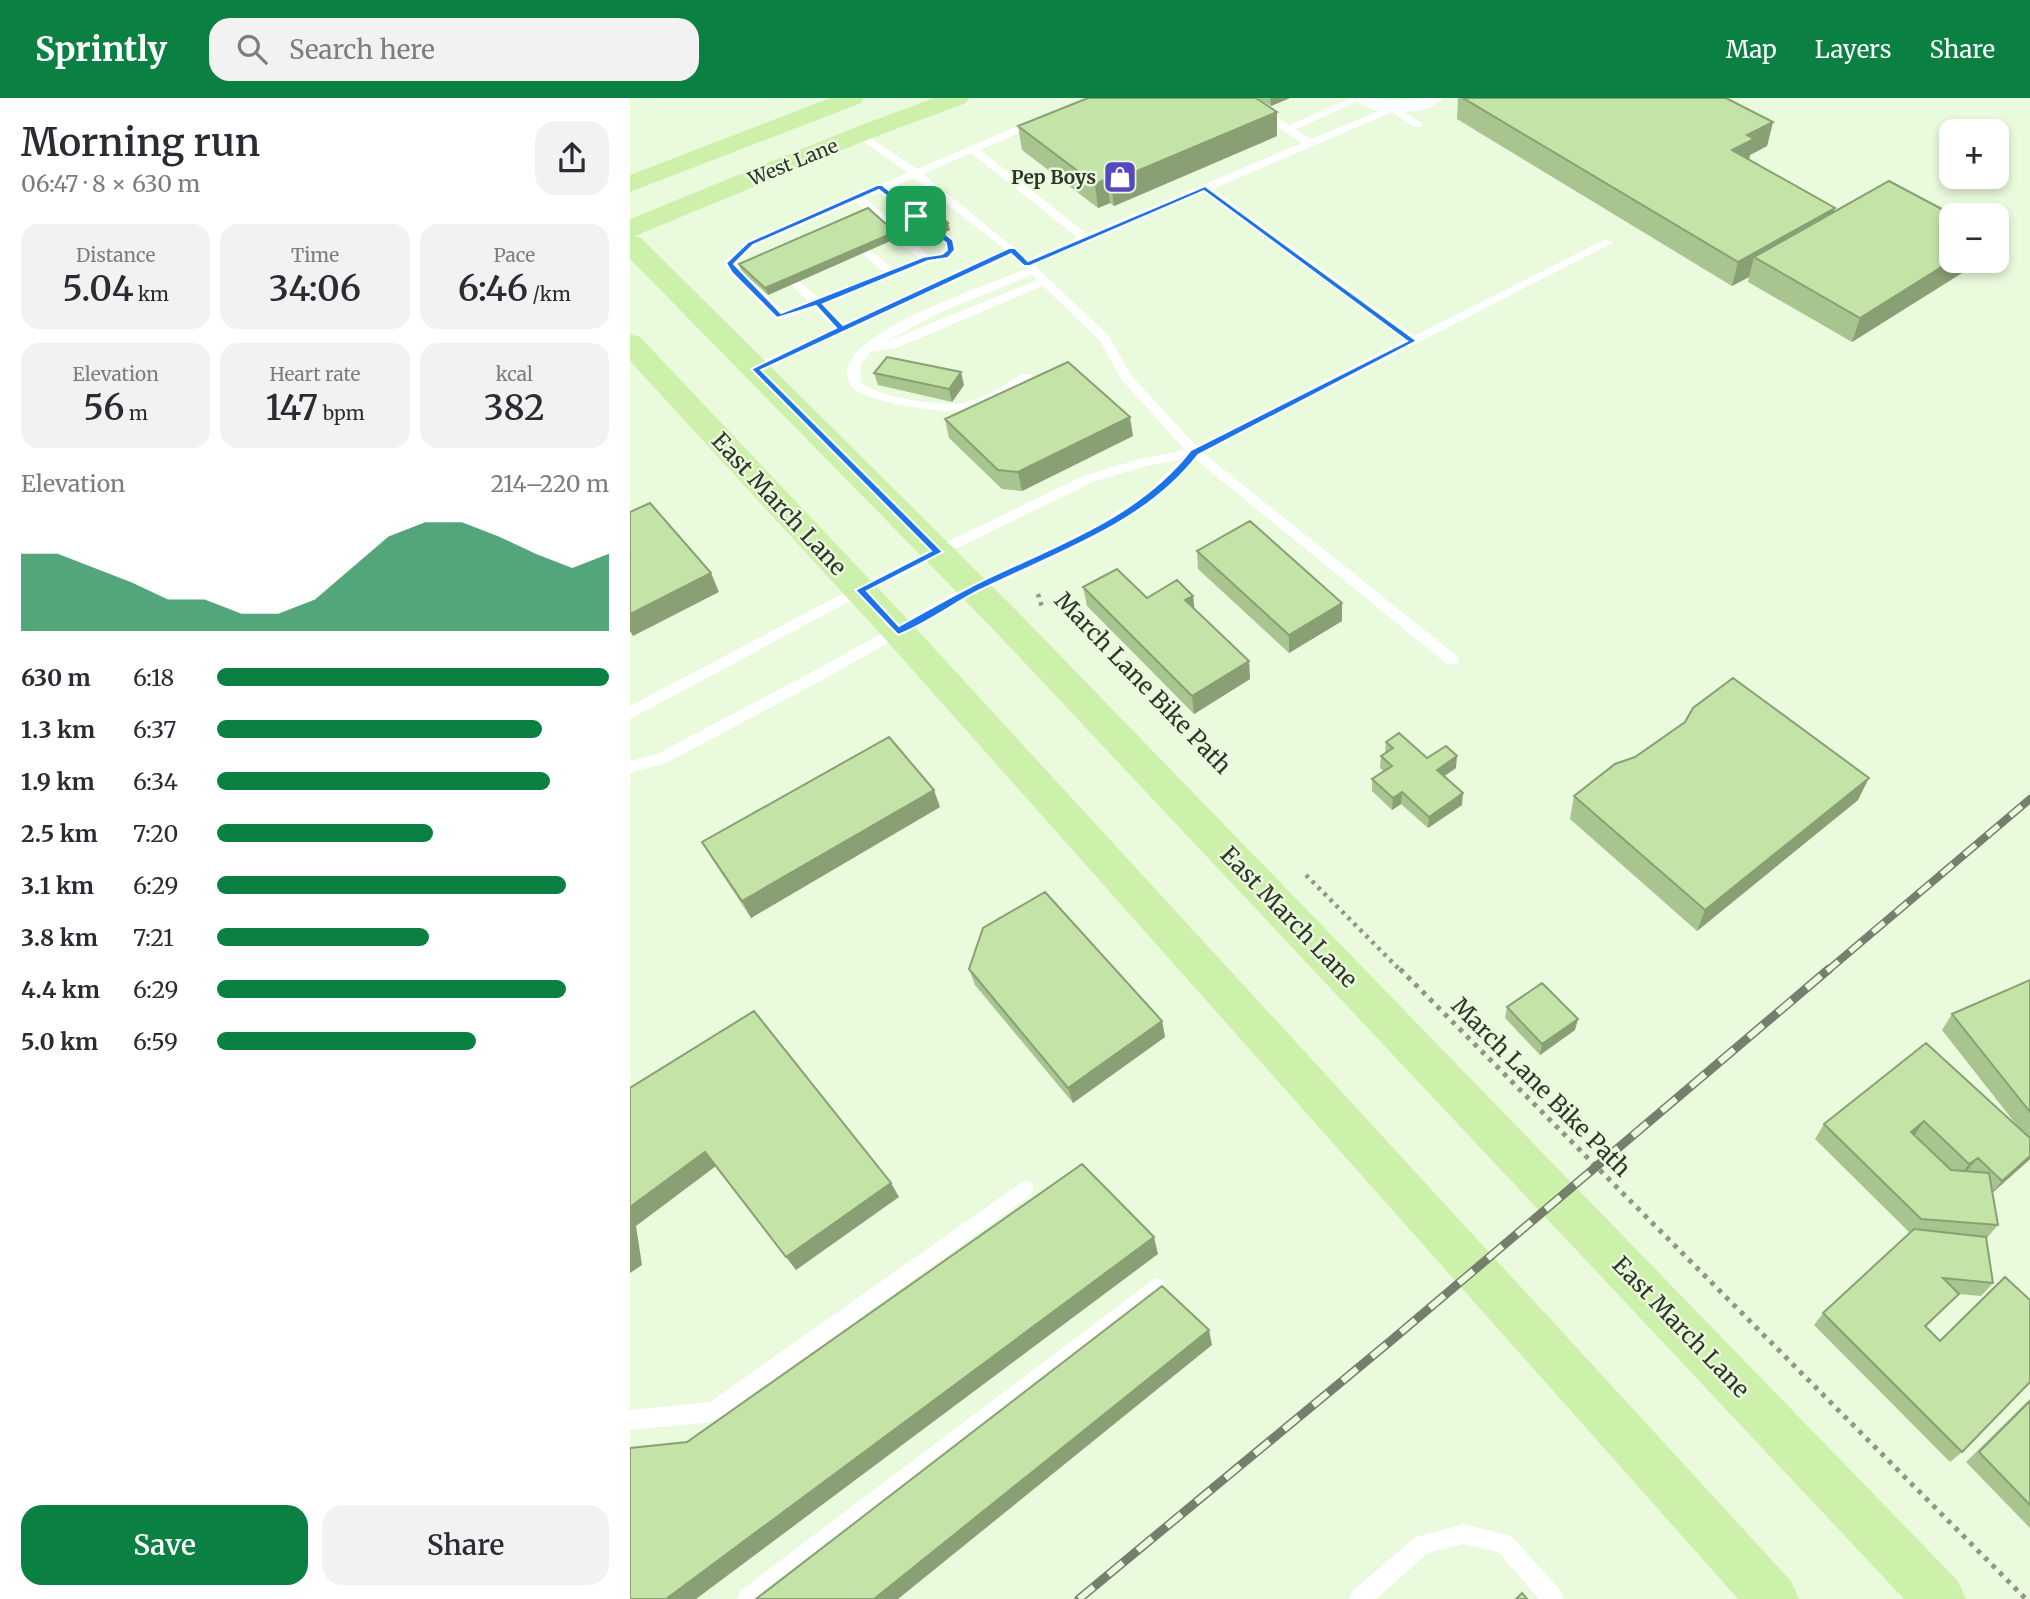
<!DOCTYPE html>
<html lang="en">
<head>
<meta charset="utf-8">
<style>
	body { margin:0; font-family:Merriweather,serif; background:#f2f2f3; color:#2b2b33; height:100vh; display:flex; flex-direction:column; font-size:26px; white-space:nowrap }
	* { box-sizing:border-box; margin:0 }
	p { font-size:23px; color:#7c7c81 }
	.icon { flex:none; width:38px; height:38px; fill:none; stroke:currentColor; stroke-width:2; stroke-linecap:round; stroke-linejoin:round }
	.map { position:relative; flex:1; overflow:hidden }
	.sheet { display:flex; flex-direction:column; background:#fff; width:630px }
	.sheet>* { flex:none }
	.fabs { position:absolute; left:1309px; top:21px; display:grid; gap:14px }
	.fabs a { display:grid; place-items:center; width:70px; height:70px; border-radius:14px; background:#fff; box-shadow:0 4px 10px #0003; font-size:35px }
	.pin { position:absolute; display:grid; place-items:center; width:60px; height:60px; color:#fff; margin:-30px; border-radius:14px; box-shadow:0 4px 10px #0006 }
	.round { display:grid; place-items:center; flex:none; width:74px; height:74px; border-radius:21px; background:#f2f2f3 }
	.overview { display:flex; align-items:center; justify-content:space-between; height:119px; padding:0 21px }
	h1 { font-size:38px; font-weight:600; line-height:52px }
	.figures { display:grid; grid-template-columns:repeat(3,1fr); gap:10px; height:119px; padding:7px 21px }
	.figures div { display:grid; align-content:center; border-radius:18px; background:#f2f2f3; text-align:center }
	.figures b { font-size:35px; font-weight:600 }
	.figures small { font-size:19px; font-weight:400 }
	.figures p { font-size:19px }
	.chart { height:196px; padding:14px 21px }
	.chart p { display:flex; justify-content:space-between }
	.chart svg { width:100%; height:126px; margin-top:7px; fill:#0b8043; opacity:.7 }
	.cta { display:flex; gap:14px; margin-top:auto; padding:14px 21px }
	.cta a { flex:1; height:80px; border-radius:21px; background:#0b8043; color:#fff; font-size:28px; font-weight:600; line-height:80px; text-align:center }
	.cta a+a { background:#f2f2f3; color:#2b2b33 }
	ul { padding:0 21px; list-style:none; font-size:23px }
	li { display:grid; grid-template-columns:112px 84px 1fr; align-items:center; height:52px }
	li i { height:18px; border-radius:9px; background:#0b8043 }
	header { display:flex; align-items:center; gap:42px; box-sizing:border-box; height:98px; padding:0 35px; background:#0b8043; color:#fff }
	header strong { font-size:33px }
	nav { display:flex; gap:38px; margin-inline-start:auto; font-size:24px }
	.search { width:490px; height:63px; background:#f2f2f3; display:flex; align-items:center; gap:18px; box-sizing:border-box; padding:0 24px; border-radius:21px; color:#7c7c81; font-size:26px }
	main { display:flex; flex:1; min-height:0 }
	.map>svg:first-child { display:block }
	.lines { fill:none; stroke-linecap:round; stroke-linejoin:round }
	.path-far1 { stroke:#8e9985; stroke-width:4.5; stroke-dasharray:3.5 5; stroke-linecap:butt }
	.path { stroke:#8e9985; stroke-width:5; stroke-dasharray:4.5 6; stroke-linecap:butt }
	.service { fill:#fff; fill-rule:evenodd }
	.minor { fill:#fff; fill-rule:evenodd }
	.primary { fill:#cdf1aa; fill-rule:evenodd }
	.rail-far1-casing { stroke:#757f6d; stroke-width:8 }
	.rail-casing { stroke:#757f6d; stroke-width:9 }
	.rail-far1 { stroke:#eafadd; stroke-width:5; stroke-dasharray:15; stroke-linecap:butt }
	.rail { stroke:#eafadd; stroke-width:6; stroke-dasharray:19; stroke-linecap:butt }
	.wall { fill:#a8c48f }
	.shaded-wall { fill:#88a074 }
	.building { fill:#c3e4a6; stroke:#88a074; stroke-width:2 }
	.route { fill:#1a73e8; stroke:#fff; stroke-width:2; fill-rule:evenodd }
	.labels { text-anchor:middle; stroke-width:5; stroke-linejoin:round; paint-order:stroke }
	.far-street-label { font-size:19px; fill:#2f352a; stroke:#eafadd }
	.far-poi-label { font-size:19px; font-weight:bold; fill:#2f352a; stroke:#eafadd; text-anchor:end }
	.street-label { font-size:23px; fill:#2f352a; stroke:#eafadd }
</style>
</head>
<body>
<header>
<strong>Sprintly</strong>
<div class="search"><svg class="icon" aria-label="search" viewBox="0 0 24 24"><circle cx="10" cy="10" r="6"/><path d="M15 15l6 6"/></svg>Search here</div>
<nav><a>Map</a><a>Layers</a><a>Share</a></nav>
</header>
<main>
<section class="sheet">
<div class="overview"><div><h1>Morning run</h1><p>06:47 · 8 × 630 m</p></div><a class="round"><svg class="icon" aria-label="share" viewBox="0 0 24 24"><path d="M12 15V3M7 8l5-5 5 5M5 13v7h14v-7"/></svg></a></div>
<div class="figures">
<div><p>Distance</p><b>5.04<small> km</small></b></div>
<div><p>Time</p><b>34:06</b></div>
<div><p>Pace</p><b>6:46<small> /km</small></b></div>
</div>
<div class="figures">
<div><p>Elevation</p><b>56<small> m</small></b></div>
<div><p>Heart rate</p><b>147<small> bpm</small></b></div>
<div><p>kcal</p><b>382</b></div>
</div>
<div class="chart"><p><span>Elevation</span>214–220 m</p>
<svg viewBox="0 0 160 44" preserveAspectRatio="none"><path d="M0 44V17L10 17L20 22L30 27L40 33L50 33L60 38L70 38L80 33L90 22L100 11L110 6L120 6L130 11L140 17L150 22L160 17V44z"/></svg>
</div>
<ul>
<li><b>630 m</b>6:18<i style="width:100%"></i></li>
<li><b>1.3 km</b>6:37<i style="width:83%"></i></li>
<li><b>1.9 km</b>6:34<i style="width:85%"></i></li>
<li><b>2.5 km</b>7:20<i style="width:55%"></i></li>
<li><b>3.1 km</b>6:29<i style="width:89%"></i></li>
<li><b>3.8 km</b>7:21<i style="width:54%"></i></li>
<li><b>4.4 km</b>6:29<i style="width:89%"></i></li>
<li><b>5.0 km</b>6:59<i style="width:66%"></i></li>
</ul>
<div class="cta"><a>Save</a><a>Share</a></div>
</section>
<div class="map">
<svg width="1400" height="1501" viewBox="0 0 1400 1501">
	<rect width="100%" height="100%" fill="#eafadd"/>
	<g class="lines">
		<!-- path-far1 -->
		<path class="path-far1" d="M408,496L412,509
			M676,777L771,873"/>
		<!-- path -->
		<path class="path" d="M770,871L1396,1501"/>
		<!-- service -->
		<path class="service" d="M604,0H616L659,27L721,0H735L666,31L681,41L763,7L792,25V29H784L762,14L583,91L784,238L974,142L984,144L573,355L827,558L829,562L827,566H817L565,361L547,382L523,403L468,438L330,504L196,580L36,665L0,675V663L27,656L186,572L320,497L459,431L514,397L551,361L512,369L463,384L235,495L0,621V608L225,489L453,378L510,361L555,352L491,281L470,243L413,188L266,250L240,254L230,268L231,284C247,300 316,310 338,304C358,299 375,286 393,276H401V282C380,294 359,309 334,313C314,316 238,304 224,291C216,284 215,271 221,262C241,226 356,187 396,171L381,157L126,275L122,274V268L204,230L185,210L154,221H146L101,176L94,165L96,163L117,143L278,75L226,38V34L230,33L287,71L402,22H410V26L350,52L457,136L672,45ZM341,55L448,140L398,161L293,76ZM284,80L374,151L214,226L195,206L299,164L319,160L327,152L324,142L258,91ZM249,94L315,145V151L311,155L298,157L235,100ZM574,94L774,242L566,348L500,276L479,238L404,167ZM226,104L288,160L263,170L240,152H232V156L254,174L189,200L169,183H161V187L179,204L152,213L106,166L125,147ZM402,177L407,182L253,245L313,213Z
			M395,1082L401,1085L404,1091L401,1097L90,1321L83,1324L0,1332V1312L80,1304Z
			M525,1180L532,1182L535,1189L532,1196L135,1501H107L110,1493Z
			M833,1426L881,1438L931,1493L934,1501H909L868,1454L833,1446L798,1455L746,1501H719L722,1493L786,1439Z"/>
		<!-- minor -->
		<path class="minor" d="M724,0L768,2L813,0C799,19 738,19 724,0Z"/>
		<!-- primary -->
		<path class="primary" d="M200,0H234L231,5L0,94V77Z
			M304,0H339L336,5L239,41L5,138L10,139L386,512L1328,1483L1336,1501H1274L362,530L0,161V121L221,31Z
			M0,236L10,239L280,524L1161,1483L1169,1501H1108L256,542L0,263Z"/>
		<defs>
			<path id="rail-far1" d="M1197,873L1400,701"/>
			<path id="rail" d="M449,1501L763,1241L1199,871"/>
		</defs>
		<!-- rail-far1 casing -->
		<use href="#rail-far1" class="rail-far1-casing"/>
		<!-- rail casing -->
		<use href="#rail" class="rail-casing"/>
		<!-- rail-far1 -->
		<use href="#rail-far1" class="rail-far1"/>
		<!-- rail -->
		<use href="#rail" class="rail"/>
	</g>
	<!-- wall -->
	<path class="wall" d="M628,0H660L641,8Z
		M828,0H1096L1143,24L1137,48L1120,57L1119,62L1204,114L1321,163H1351L1222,244L1118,184L1119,179L1102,188L827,21Z
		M388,28L647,38L484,108L480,105L468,110L392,52Z
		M275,115L320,132L299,141L277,121Z
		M267,140L138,197L111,173L109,166Z
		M244,275L334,287L322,304L248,287Z
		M315,321L503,338L392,393L372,391L319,340Z
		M567,453L712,505V523L659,555L568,471Z
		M453,489L517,500L563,498L564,511L619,563L620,581L564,616L457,508Z
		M756,644L797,660L826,670L814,678L832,707L798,730L771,706L762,712L742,693V681L754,674L750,670L751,658L755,655Z
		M944,698L1228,702L1067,833L940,721Z
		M310,709L121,820L82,761L72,744Z
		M339,871L532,923L535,939L443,1005L345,887Z
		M1400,882V1061L1362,1095L1368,1127L1356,1141L1363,1185L1351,1198L1329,1196L1296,1229L1332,1354L1320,1364L1184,1227L1193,1215L1280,1135L1185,1041L1194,1026L1296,945L1388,1029L1312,932L1322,916Z
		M877,909L945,932L910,957L875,920Z
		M1400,1301V1430L1336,1364Z"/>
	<!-- shaded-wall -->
	<path class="shaded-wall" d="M640,0H660L641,8Z
		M647,14V38L484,108L481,84Z
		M1143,24L1137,48L1120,57L1118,65L1102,52L1117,37Z
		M477,81L480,105L468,110L465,86Z
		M1205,110L1198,134L1124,159L1119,179L1102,188L1108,164Z
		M318,125L320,132L299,141L297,134Z
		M265,134L267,140L138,197L135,190Z
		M1321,163H1351L1222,244L1230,220Z
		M331,274L334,287L322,304L319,291Z
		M500,319L503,338L392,393L388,374Z
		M81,475L89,494L3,538L0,533V516Z
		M563,498L565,516L555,502Z
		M712,505V523L659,555V537Z
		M619,563L620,581L564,616L562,598Z
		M827,658L826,670L806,684L807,672Z
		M1239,680L1228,702L1067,833L1075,812Z
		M304,692L310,709L121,820L112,803Z
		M772,694L771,706L762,712L763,700Z
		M833,695L832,707L798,730L799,719Z
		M948,921L945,932L910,957L912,946Z
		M532,923L535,939L443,1005L438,990Z
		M1294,1023L1284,1038L1281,1034Z
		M75,1054L86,1068L6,1128L12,1167L0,1175V1109Z
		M1400,1058V1061L1398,1063L1360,1097L1372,1083Z
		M1348,1060L1336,1074L1328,1080L1339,1066Z
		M261,1085L269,1099L166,1172L156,1159Z
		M524,1139L528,1156L66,1501H36Z
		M579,1232L582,1247L268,1501H244Z"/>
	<!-- building -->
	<path class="building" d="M458,0H626L647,14L481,84L477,81L465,86L388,28Z
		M833,0H1096L1143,24L1117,37L1124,41L1102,52L1205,110L1108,164Z
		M1259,83L1323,117H1321V163L1230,220L1124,159Z
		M296,106L318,125L297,134L275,115Z
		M238,110L265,134L135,190L109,166Z
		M257,259L331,274L319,291L244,275Z
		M438,264L500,319L388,374L368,372L315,321Z
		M20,405L81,475L0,516V414Z
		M620,423L712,505L659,537L567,453Z
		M487,471L517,500L547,482L563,498L555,502L619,563L562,598L453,489Z
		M1103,580L1239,680L1075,812L944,698L985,666L1005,659L1055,624L1063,610Z
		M769,635L797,660L816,648L827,658L807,672L833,695L799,719L772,694L763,700L742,681L762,668L751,658L763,650L756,644Z
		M259,639L304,692L112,803L72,744Z
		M415,794L532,923L438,990L339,871L353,830Z
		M1400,882V1014L1322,916Z
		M912,885L948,921L912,946L877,909Z
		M124,913L261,1085L156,1159L75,1054L0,1109V990Z
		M1296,945L1400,1040V1058L1372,1083L1348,1060L1339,1066L1294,1023L1281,1034L1321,1072L1359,1075L1368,1127L1291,1121L1194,1026Z
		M452,1066L524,1139L36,1501H0V1350L57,1344Z
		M1284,1131L1356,1139L1363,1185L1313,1180L1329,1196L1295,1228L1310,1243L1375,1179L1400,1202V1284L1332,1354L1193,1215Z
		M532,1188L579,1232L244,1501H126Z
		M1400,1303V1407L1349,1354Z
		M892,1495L897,1501H886Z"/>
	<!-- route -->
	<path class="route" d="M247,87H252L323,142L325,152L318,160L298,163L193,206L213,227L379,150H385L398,163L575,88L787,243L568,357C514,427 425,455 348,493C321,507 296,526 268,537L225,492L301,453L121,271L206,230L186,208L147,220L102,175L96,165L118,144ZM249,92L316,145L317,152L312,156L293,159L151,215L104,166L123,147ZM574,93L777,243L561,352C506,423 417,450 340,489C316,501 293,515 269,528L237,493L313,454L131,272L381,156L394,168H400Z"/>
	<!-- icons -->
	<defs>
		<symbol id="shop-square" viewBox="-11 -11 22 22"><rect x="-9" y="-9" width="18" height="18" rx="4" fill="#5648bf" stroke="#eafadd"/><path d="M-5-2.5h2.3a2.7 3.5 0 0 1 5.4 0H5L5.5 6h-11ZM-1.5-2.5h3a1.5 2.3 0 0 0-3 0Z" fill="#fff"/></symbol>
	</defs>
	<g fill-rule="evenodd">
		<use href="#shop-square" x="471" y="60" width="38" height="38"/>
	</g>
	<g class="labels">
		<!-- far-street labels -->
		<g class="far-street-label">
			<text transform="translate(163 64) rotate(-22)" y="7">West Lane</text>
		</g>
		<!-- far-poi labels -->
		<g class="far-poi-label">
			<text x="466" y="86">Pep Boys</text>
		</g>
		<!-- street labels -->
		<g class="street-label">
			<text transform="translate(149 406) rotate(47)" y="8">East March Lane</text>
			<text transform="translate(513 585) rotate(46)" y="8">March Lane Bike Path</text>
			<text transform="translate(659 819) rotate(46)" y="8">East March Lane</text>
			<text transform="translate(911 989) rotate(45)" y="8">March Lane Bike Path</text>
			<text transform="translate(1051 1229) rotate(46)" y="8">East March Lane</text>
		</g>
	</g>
</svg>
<div class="fabs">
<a>+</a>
<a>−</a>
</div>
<div class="pin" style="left:286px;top:118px;background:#1e9e55"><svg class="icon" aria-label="arrive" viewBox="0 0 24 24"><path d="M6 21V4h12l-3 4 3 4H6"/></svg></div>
</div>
</main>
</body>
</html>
